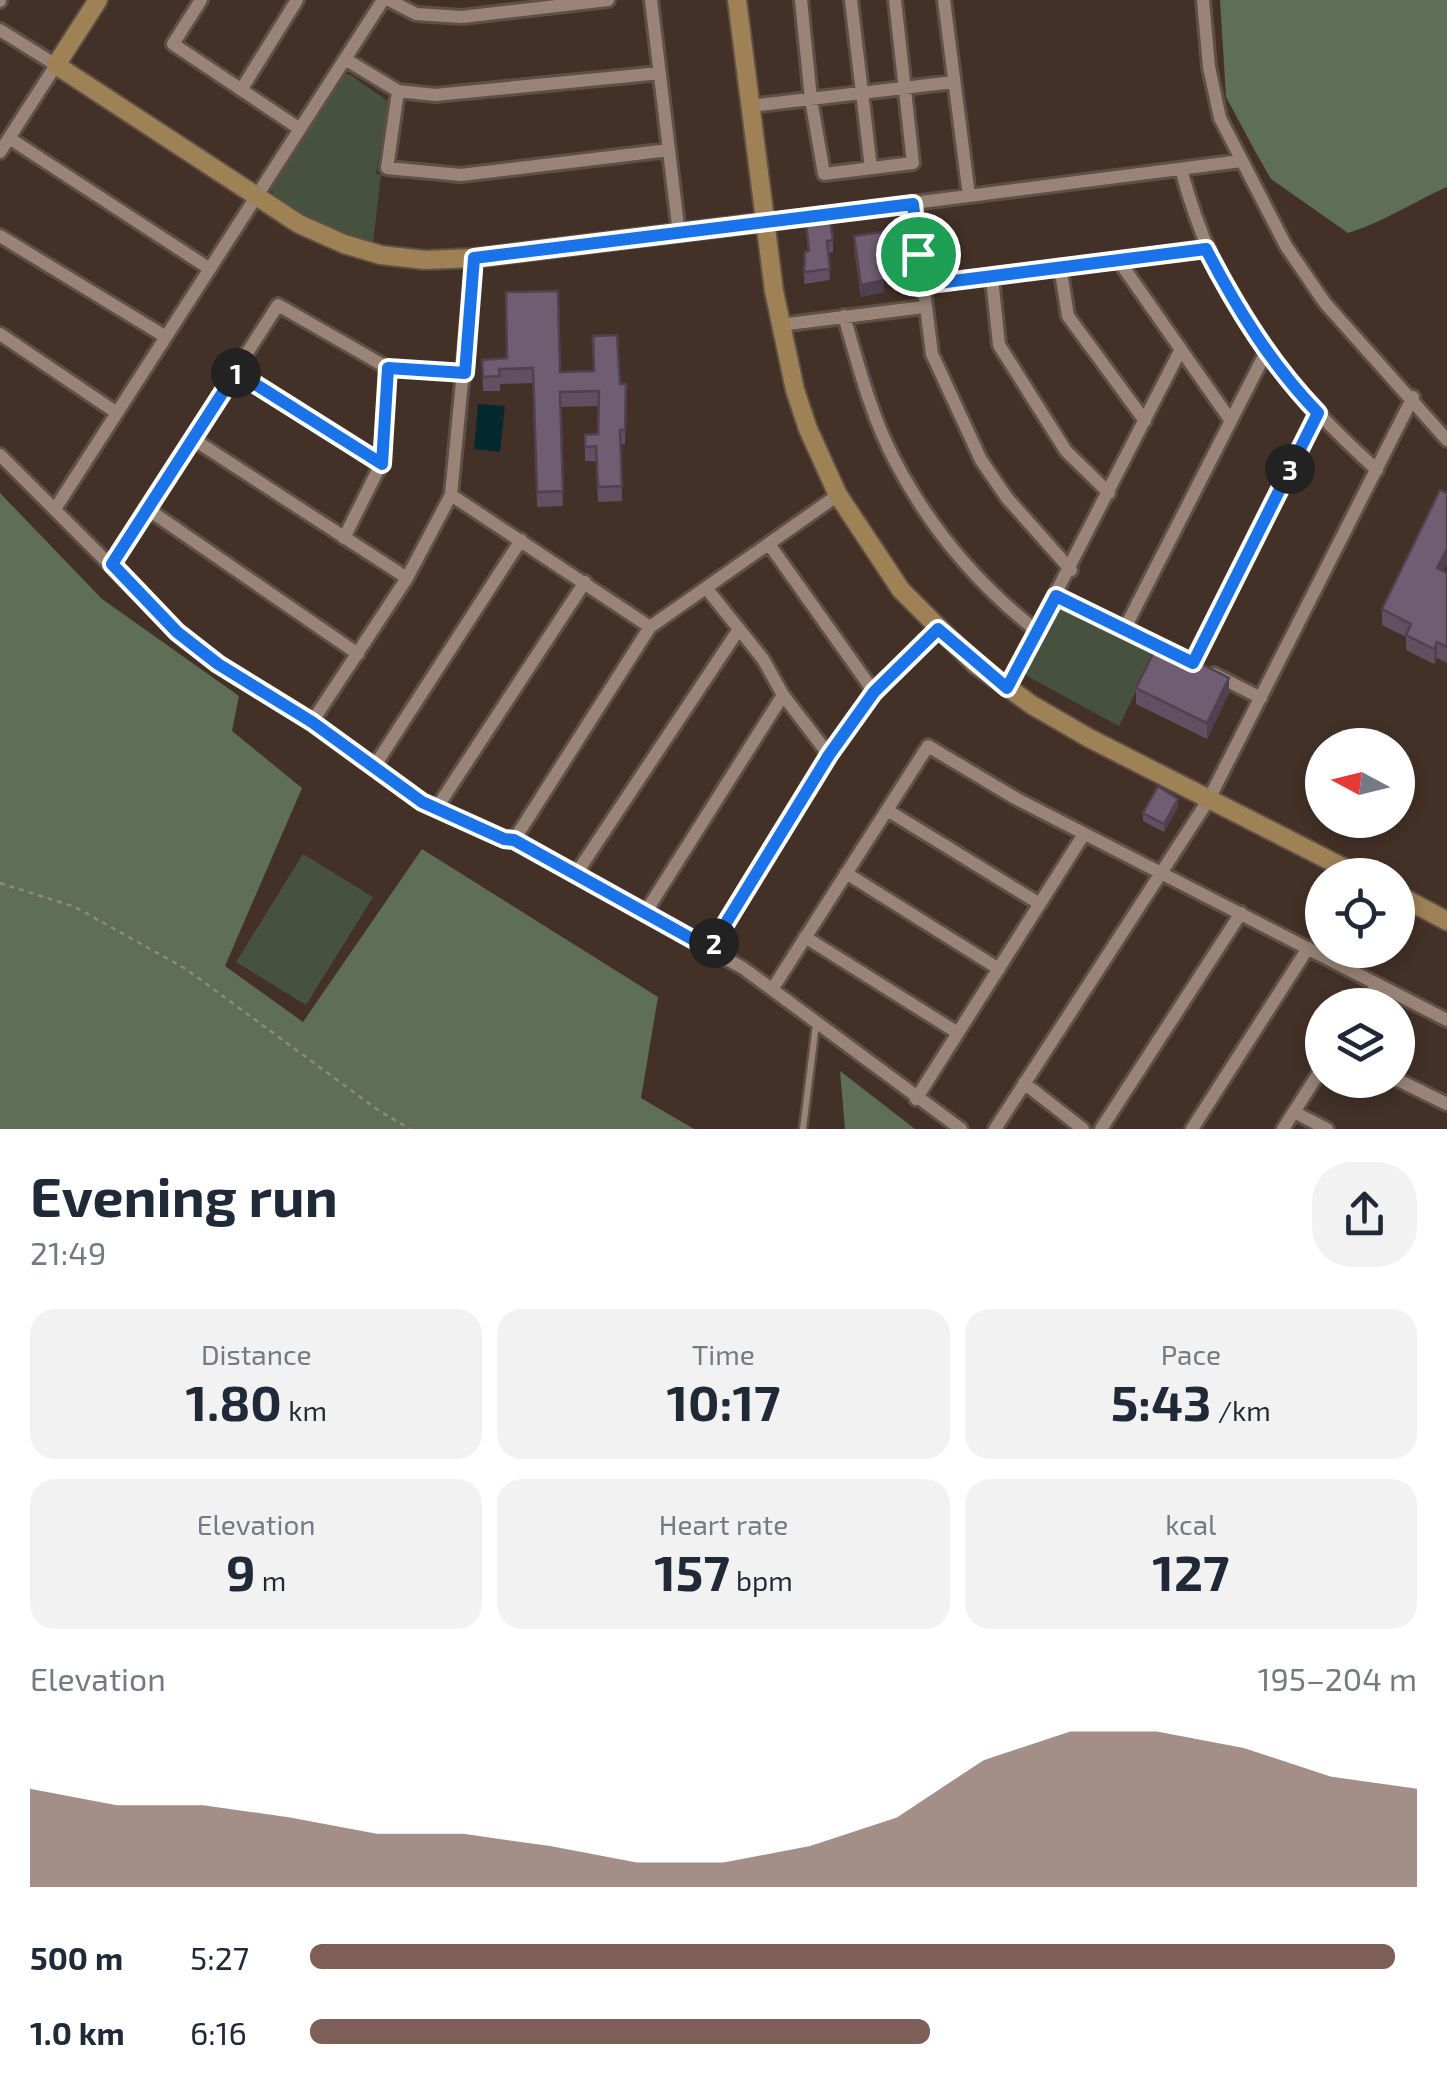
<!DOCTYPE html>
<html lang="en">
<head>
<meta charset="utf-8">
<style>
	body { margin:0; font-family:"Exo 2",sans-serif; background:#f2f2f3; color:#1f2937; height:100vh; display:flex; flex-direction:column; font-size:38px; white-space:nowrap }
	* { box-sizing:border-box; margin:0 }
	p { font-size:32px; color:#747a83 }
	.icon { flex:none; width:55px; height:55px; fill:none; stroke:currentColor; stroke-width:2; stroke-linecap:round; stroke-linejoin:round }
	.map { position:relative; height:1129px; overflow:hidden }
	.side { display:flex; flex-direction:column; background:#fff; flex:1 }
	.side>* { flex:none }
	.needle { width:65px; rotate:277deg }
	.tools { position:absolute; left:1305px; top:728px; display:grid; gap:20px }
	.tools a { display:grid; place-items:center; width:110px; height:110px; border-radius:50%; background:#fff; box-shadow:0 5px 15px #0003; font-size:50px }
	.pin { position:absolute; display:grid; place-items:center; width:85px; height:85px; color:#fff; margin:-42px; border:5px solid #fff; border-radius:50%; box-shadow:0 2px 10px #0007 }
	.km { position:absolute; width:50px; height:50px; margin:-25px; border-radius:50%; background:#222; color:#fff; font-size:28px; line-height:50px; text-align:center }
	.round { display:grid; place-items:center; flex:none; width:105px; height:105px; border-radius:40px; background:#f2f2f3 }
	.summary { display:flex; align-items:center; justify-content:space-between; height:170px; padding:0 30px }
	h1 { font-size:55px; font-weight:700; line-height:75px }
	.figures { display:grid; grid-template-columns:repeat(3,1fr); gap:15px; height:170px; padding:10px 30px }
	.figures div { display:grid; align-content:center; border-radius:25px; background:#f2f2f3; text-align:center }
	.figures b { font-size:50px; font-weight:700 }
	.figures small { font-size:28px; font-weight:400 }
	.figures p { font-size:28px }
	.chart { height:280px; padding:20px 30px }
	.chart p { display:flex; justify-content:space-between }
	.chart svg { width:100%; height:180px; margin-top:10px; fill:#7e5f57; opacity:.7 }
	ul { padding:0 30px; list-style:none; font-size:32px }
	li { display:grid; grid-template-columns:160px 120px 1fr; align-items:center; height:75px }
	li i { height:25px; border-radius:12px; background:#7e5f57 }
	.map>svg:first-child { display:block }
	.green { fill:#46523f }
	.forest { fill:#5f6e57 }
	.water { fill:#062830 }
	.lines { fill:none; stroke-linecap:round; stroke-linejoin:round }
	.lane-casing { stroke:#5f5047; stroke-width:11 }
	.street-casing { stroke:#5f5047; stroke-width:18 }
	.secondary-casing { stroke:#5f5047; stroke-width:22 }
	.path { stroke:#95867d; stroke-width:2.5; stroke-dasharray:5 5; stroke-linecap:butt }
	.lane { stroke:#998478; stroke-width:6 }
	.street { stroke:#998478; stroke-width:12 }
	.secondary { stroke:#9e8154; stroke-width:18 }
	.wall { fill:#615062 }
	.shaded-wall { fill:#4f4150 }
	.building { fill:#715d72; stroke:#4f4150; stroke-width:2.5 }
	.route-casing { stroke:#fff; stroke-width:20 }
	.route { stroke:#1a73e8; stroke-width:12 }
</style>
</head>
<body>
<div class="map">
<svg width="1447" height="1129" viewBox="0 0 1447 1129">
	<rect width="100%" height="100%" fill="#433127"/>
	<!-- green -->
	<path class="green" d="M349,74L389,102L376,174L381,175L373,243C345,234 286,215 270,189L342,76Z
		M1057,600L1156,650L1119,726L1027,676L1023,668Z
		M303,854L373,897L306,1005L236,962Z"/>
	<!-- forest -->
	<path class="forest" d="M1220,0H1447V187C1413,202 1384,222 1348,233L1271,179L1255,151L1226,97Z
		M0,493L102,599L239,696L232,731L302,788L225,966L303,1022L422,849L658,997L641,1098L694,1129H0Z
		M840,1071L915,1129H845Z"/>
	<!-- water -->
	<path class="water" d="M478,404L505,406L500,452L474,449Z"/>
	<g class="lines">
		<defs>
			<path id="lane" d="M803,1129L816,1024"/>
			<path id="street" d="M201,0L173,44L300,129
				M389,0L416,14L462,17L608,0
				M651,0L679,234
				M801,0L811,99L824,174L913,163L895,0
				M851,0L871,168
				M944,0L969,196
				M1203,0L1209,67L1220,118L1286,246L1325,303L1447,440
				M0,1V0
				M0,30L56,65L0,152
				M345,59L398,91L435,95L660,73
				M241,90L297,0
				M398,91L387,168L461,175L669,150
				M750,106L954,82
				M9,138L210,269
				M1181,169C1216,300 1278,381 1377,470
				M913,204L932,354L981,460L1007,498L1071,570
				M765,222L1241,161
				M0,236L166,337
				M1119,261L1231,421
				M1060,266L1068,316L1145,421
				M992,278L999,345L1066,451L1109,493
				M922,285L1206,249
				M844,316C858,364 871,416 895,461C930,528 978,585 1037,631
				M780,325L924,307
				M0,334L117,413
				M236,372L381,464
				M193,439L407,578
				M0,455L177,632L218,664L312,722L422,802L503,839L514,840L743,968L961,1129
				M451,495L650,627L838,495
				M55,509L383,0
				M149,510L358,654
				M344,538L381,464L388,368
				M769,544L874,692
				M111,564L278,305L388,368L465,373
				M707,589L763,659L783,695L829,755
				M1056,595L1169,652
				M1124,630L1266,352
				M1193,663L1318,413
				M1214,674L1261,698
				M1007,688L1181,349
				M312,722L407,578L451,495L474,258
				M374,767L521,540
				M436,809L585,582
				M887,810L1040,904
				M514,840L650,627
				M846,873L999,969
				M576,874L739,629
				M645,913L783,695
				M805,937L958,1033
				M710,949L829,755L874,692L938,629
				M773,988L928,746L1015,798L1447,1020
				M1363,1005L1377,984
				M1398,1080L1447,1104
				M1024,1083L1083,1129
				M916,1099L1084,834
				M1294,1112L1327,1129
				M995,1129L1209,799L1413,397
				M1101,1129L1241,913
				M1192,1129L1308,948
				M1283,1129L1322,1068"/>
			<path id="secondary" d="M98,0L56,65L299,224L344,244L381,255L425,260L474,258L765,222
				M737,0L774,291L795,390L808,429L838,495L901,590L975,664L1032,705L1089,738L1358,875
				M1398,895L1447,921"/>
		</defs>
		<!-- lane casing -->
		<use href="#lane" class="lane-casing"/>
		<!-- street casing -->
		<use href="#street" class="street-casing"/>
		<!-- secondary casing -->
		<use href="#secondary" class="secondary-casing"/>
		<!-- path -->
		<path class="path" d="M0,883L75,907L186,969L378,1110L410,1129"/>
		<!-- lane -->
		<use href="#lane" class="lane"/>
		<!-- street -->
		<use href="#street" class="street"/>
		<!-- secondary -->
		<use href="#secondary" class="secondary"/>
	</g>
	<!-- wall -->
	<path class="wall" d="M806,222L833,240V252L828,253L830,280L804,284L805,252L808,251Z
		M854,236L884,292L861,297L854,248Z
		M482,360L560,372L626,384L625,444H621L622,501L598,502L596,461H585V435L598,434L599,406L560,407L563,506L537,507L533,383L500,384V391H483Z
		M1443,571L1447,573V663L1437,658L1434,664L1406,650V637L1382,625V609Z
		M1136,688L1229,693L1207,739L1136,704Z
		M1178,807L1164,832L1143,821V813Z"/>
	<!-- shaded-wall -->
	<path class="shaded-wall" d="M884,280V292L861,297V285Z
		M1447,549V564L1437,584V568Z
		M1437,642V658L1434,664V649Z
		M1229,678V693L1207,739V723Z
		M1178,799V807L1164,832V824Z"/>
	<!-- building -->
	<path class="building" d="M830,219L833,240L827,241L830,269L804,272L805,252L809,251L806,222Z
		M882,232L884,280L861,285L854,236Z
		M558,291L560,372L594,371L593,336L617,335L620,384H626L625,430H620L622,486L598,487L596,446L585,447V435L598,434L599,391L560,392L563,491L537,492L533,368L499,369L500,376L483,377L482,360L507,358L506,292Z
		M1440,490L1447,493V549L1437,568L1447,573V647L1437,642L1434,649L1406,635L1411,624L1382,609Z
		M1159,642L1229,678L1207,723L1136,688Z
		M1158,786L1178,799L1164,824L1143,813Z"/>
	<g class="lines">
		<defs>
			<path id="route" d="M913,204L922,285L1206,249C1237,309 1271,364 1318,413L1193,663L1056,596L1007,688L938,629L874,692L829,755L710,949L514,840L504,839L422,802L312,722L218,664L177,632L112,564L236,372L382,464L388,368L465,373L474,258Z"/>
		</defs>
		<!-- route casing -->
		<use href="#route" class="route-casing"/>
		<!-- route -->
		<use href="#route" class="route"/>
	</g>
</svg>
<div class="tools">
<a><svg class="needle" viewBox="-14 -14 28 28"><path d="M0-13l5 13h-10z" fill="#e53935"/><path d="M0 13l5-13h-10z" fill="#747a83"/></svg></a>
<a><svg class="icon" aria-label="locate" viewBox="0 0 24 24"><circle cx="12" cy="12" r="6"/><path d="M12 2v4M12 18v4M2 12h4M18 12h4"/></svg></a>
<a><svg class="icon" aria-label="layers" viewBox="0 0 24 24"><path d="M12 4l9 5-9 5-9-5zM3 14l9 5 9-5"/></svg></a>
</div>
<div class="pin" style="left:918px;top:254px;background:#1e9e55"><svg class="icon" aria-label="arrive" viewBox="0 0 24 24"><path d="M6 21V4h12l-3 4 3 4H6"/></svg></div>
<b class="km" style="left:236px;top:373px">1</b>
<b class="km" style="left:714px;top:943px">2</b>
<b class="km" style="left:1290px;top:469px">3</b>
</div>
<section class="side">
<div class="summary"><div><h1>Evening run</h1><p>21:49</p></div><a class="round"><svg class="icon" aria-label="share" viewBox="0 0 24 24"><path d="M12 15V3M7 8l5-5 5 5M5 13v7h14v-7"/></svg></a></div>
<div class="figures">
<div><p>Distance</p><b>1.80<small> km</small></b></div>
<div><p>Time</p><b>10:17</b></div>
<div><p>Pace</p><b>5:43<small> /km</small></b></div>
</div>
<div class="figures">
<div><p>Elevation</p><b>9<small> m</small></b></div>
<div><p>Heart rate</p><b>157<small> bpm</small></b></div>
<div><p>kcal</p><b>127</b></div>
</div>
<div class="chart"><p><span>Elevation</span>195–204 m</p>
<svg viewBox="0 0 160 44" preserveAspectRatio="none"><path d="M0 44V20L10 24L20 24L30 27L40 31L50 31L60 34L70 38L80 38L90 34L100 27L110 13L120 6L130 6L140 10L150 17L160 20V44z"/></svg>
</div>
<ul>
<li><b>500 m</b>5:27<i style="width:98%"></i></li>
<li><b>1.0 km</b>6:16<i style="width:56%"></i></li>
</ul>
</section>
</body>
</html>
